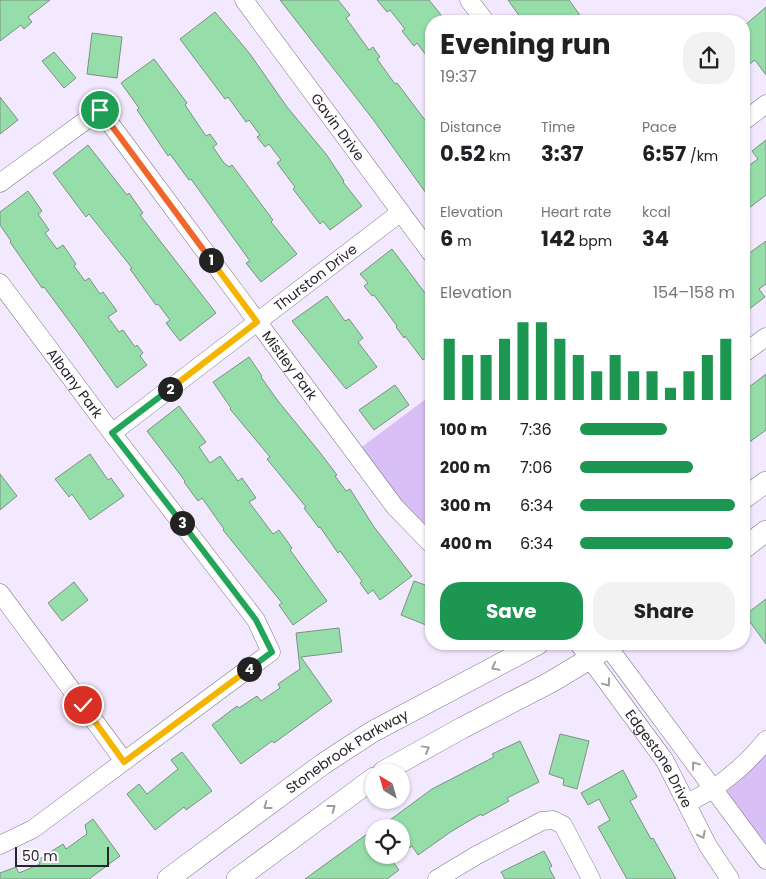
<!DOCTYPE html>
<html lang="en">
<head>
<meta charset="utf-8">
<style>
	body { margin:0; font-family:Poppins,sans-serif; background:#f2f2f2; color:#202124; height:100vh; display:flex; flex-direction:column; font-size:19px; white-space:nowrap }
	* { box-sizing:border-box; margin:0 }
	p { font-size:16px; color:#757577 }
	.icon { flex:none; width:28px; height:28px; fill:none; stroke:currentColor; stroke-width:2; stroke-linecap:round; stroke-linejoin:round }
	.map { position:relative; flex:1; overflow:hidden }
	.side { position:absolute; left:425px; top:15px; width:325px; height:635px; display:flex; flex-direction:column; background:#fff; border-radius:20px; box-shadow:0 1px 4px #0004 }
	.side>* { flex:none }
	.needle { width:32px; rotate:323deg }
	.tools { position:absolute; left:365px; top:764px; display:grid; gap:10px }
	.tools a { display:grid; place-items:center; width:45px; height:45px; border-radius:50%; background:#fff; box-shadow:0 1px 4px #0004; font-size:25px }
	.scale { position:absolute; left:15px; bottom:12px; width:94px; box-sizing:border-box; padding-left:5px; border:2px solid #29252d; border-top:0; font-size:14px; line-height:18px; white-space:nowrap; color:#29252d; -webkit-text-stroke:4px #fcfaff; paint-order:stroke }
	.pin { position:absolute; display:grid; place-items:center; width:42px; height:42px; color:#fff; margin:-21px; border:2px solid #fff; border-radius:50%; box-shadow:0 1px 5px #0007 }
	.km { position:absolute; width:25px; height:25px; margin:-12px; border-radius:50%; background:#222; color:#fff; font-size:14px; line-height:25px; text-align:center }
	.round { display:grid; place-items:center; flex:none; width:52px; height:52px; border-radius:20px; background:#f2f2f2 }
	.headline { display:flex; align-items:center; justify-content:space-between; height:85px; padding:0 15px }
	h1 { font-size:28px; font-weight:700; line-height:38px }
	.stats { display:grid; grid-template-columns:repeat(3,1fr); gap:8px; height:85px; padding:5px 15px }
	.stats div { display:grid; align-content:center }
	.stats b { font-size:21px; font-weight:700 }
	.stats small { font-size:14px; font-weight:400 }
	.stats p { font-size:14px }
	.chart { height:140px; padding:10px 15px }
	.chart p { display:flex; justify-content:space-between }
	.chart svg { width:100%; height:90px; margin-top:5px; stroke:#1d9652; stroke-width:6 }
	.action { display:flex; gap:10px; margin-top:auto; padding:10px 15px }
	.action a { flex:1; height:58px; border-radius:20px; background:#1d9652; color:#fff; font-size:20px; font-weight:700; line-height:58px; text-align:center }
	.action a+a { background:#f2f2f2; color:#202124 }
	ul { padding:0 15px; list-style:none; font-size:16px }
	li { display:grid; grid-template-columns:80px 60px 1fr; align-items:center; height:38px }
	li i { height:12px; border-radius:6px; background:#1d9652 }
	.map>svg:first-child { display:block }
	.green { fill:#d8bff6 }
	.building { fill:#95deaa; stroke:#7d9081 }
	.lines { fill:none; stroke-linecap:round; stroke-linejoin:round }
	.minor-casing { stroke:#7f7689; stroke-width:19 }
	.major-casing { stroke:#7f7689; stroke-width:22 }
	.minor { stroke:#fff; stroke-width:18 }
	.major { stroke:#fff; stroke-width:21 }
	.oneway { stroke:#9f9da0 }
	.split-1-casing { stroke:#fff; stroke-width:10 }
	.split-2-casing { stroke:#fff; stroke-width:10 }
	.split-3-casing { stroke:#fff; stroke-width:10 }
	.split-4-casing { stroke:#fff; stroke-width:10 }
	.split-5-casing { stroke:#fff; stroke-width:10 }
	.split-1 { stroke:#f0652b; stroke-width:6 }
	.split-2 { stroke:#f5b400; stroke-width:6 }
	.split-3 { stroke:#22a559; stroke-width:6 }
	.split-4 { stroke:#22a559; stroke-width:6 }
	.split-5 { stroke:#f5b400; stroke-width:6 }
	.labels { text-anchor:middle; stroke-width:4; stroke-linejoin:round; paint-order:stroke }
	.street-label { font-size:14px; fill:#29252d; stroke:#fcfaff }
</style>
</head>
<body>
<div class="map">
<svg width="766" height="879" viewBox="0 0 766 879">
	<rect width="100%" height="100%" fill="#f3e9ff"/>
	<!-- green -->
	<path class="green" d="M431,395V532L397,498L359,449Z
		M766,751V850L726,796L728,786Z"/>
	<!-- building -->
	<path class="building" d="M0,0H50L28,17L32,22L24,29L21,25L0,41Z
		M280,0H338L350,15L346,18L369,50L373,47L380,57L377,59L395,84L397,83L431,128V200L372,118Z
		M377,0H429L446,21H431V62L417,43L414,46L402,31L405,29L390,10L387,12Z
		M508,0H569L584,21H523Z
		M766,7V75L755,60L744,68V26Z
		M215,12L250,54L287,107L326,154L344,181L343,182L362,206L330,230L323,221L320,224L293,189L295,187L277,163L281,160L269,144L265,147L257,137L260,135L249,120L246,122L228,97L225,99L180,39Z
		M92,33L122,37L117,78L87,74Z
		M54,52L76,78L64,88L42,61Z
		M154,59L187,103L185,105L206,136L210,134L217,144L213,147L224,163L229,167L232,165L273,220L271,222L297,254L261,282L246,263L250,261L191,179L189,180L170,154L168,156L137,110L139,108L121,83Z
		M0,97L18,120L0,134Z
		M766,140V195L744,212V169L758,159L752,151Z
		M88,145L127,195L129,193L143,213L140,215L216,313L180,341L166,323L170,320L158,304L156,305L130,269L132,268L89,214L86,217L53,173Z
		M28,191L42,211L38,214L49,230L45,233L57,249L63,245L76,264L74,266L85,281L89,278L100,294L103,292L117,311L108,317L119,332L123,330L135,347L137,345L143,353L140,356L147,365L117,388L81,337L44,287L42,288L10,242L11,241L0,225V212Z
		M766,241V284L759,289L765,297L744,313V257Z
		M392,249L431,301V354L423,360L405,336L404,338L396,327L397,326L374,295L372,296L364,286L368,283L360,274Z
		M327,296L345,321L349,319L363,338L358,342L377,367L346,389L292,321Z
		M249,357L262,376L261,377L278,401L318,450L337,475L335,476L346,491L350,489L374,527L412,576L380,600L373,590L368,594L360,583L362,581L340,551L338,553L320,527L319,528L304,508L306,507L267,459L270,457L230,409L231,408L213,382Z
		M766,374V430L744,446V391Z
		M395,385L409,405L374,430L359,410Z
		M179,406L206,442L199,447L210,463L220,456L238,481L242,478L256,498L249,502L273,534L279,530L292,548L290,550L327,601L293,625L279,605L282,603L223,530L224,529L202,498L198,501L184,482L185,481L147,431Z
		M90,454L108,480L111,478L124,496L90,520L72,494L69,497L55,479Z
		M0,474L17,496L0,510Z
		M414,581L431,587V613L426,625L401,615Z
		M74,582L88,600L62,621L48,603Z
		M766,599V644L745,615Z
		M339,628L342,652L301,657L332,701L274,743L272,741L241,764L212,725L237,706L239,708L257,696L261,701L280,688L278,684L300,669L296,633Z
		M560,734L589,741L577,789L563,785L564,779L549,774Z
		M520,741L539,782L507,798L509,801L482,816L481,814L452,831L418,855L412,846L401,853V828H379L432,789L494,757L492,754Z
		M182,752L212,791L186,810L184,807L155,830L127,794L139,784L147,794L178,769L171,760Z
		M623,770L637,797L630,801L651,839L653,838L676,879H627L598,827L610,820L599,799L588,805L581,793Z
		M93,819L120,856L89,879H0V873L16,867L19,873L40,864L38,860L63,844L66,849L87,834L85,825Z
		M374,829V855H388L399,870L387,879H305Z
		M544,851L552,866L549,868L555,879H505L501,872Z"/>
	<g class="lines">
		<defs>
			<g id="minor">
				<path id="s1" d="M244,0L431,253"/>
				<path d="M469,0L485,21"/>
				<path d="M744,121L766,104"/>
				<path id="s2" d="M0,183L100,110L395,507L431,544"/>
				<path id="s3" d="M0,283L112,433L256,620L271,652L33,829L0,845"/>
				<path d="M744,353L766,337"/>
				<path id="s4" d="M112,433L401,212"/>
				<path d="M0,593L124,761"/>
				<path id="s5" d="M579,644L665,761L708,846L730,879"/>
				<path d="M606,644L766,860"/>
				<path d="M687,803C717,789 745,766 766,740"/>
				<path d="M437,879L477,855L542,821L553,820L563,825L591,879"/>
			</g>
			<g id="major">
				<path d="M744,498L766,482"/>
				<path d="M744,548L766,531"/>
				<path d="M383,772L462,728L551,682L614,644"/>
				<path id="s6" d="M168,879L323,764L372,732L538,644"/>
				<path d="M237,879L374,778"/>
			</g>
		</defs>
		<!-- minor casing -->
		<use href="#minor" class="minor-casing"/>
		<!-- major casing -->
		<use href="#major" class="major-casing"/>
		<!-- minor -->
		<use href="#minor" class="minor"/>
		<!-- major -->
		<use href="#major" class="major"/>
	</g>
	<!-- one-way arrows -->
	<defs><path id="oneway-chevron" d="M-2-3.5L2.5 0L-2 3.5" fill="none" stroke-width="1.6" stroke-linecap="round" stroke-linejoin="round" transform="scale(1.25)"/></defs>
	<g class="oneway">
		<use href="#oneway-chevron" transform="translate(495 667) rotate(152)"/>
		<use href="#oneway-chevron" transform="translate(607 683) rotate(53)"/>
		<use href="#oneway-chevron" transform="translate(426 749) rotate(-29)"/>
		<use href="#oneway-chevron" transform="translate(695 765) rotate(-127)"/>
		<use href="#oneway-chevron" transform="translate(267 806) rotate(143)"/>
		<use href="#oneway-chevron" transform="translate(332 808) rotate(-37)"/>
		<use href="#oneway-chevron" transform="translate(702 835) rotate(62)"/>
	</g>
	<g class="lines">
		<defs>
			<path id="split-1" d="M100,110L211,260"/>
			<path id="split-2" d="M170,389L257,322L211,260"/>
			<path id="split-3" d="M170,389L112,433L182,523"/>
			<path id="split-4" d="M182,523L256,620L272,652L249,669"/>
			<path id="split-5" d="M83,705L124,762L249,669"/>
		</defs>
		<!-- split-1 casing -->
		<use href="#split-1" class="split-1-casing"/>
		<!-- split-2 casing -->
		<use href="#split-2" class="split-2-casing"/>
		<!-- split-3 casing -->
		<use href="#split-3" class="split-3-casing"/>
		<!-- split-4 casing -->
		<use href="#split-4" class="split-4-casing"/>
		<!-- split-5 casing -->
		<use href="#split-5" class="split-5-casing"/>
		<!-- split-1 -->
		<use href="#split-1" class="split-1"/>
		<!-- split-2 -->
		<use href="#split-2" class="split-2"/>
		<!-- split-3 -->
		<use href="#split-3" class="split-3"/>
		<!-- split-4 -->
		<use href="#split-4" class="split-4"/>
		<!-- split-5 -->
		<use href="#split-5" class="split-5"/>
	</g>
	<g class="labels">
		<!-- street labels -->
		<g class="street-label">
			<text dy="5" stroke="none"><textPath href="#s1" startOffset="158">Gavin Drive</textPath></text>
			<text dy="5" stroke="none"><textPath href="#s4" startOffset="256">Thurston Drive</textPath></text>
			<text dy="5" stroke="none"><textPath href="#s2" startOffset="442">Mistley Park</textPath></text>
			<text dy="5" stroke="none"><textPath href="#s3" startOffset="125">Albany Park</textPath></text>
			<text dy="5" stroke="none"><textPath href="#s6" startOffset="220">Stonebrook Parkway</textPath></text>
			<text dy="5" stroke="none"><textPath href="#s5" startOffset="140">Edgestone Drive</textPath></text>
		</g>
	</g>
</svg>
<div class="tools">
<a><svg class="needle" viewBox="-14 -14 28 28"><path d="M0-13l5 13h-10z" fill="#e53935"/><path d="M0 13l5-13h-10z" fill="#757577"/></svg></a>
<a><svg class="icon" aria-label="locate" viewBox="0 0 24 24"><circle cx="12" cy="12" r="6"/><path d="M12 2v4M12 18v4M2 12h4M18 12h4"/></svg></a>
</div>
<div class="scale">50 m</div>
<div class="pin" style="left:100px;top:110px;background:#1e9e55"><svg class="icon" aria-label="arrive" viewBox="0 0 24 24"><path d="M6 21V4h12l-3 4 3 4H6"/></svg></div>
<div class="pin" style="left:83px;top:705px;background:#d93025"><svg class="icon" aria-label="check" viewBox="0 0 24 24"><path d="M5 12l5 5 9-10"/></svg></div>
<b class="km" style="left:211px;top:260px">1</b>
<b class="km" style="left:170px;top:389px">2</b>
<b class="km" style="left:182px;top:523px">3</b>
<b class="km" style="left:249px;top:669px">4</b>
<section class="side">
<div class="headline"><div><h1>Evening run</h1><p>19:37</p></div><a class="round"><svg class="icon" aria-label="share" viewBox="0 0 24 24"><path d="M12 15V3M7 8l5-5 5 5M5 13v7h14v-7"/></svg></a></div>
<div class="stats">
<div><p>Distance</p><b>0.52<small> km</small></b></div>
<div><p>Time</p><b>3:37</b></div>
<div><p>Pace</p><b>6:57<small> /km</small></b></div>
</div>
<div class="stats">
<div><p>Elevation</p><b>6<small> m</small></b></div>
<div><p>Heart rate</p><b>142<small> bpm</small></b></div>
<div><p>kcal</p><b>34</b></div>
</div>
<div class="chart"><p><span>Elevation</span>154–158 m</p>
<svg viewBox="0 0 160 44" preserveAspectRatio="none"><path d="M5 44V14M15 44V22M25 44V22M35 44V14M45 44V6M55 44V6M65 44V14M75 44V22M85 44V30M95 44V22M105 44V30M115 44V30M125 44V38M135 44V30M145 44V22M155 44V14"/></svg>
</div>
<ul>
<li><b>100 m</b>7:36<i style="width:56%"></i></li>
<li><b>200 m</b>7:06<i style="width:73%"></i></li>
<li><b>300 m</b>6:34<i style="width:100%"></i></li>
<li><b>400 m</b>6:34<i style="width:99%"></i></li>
</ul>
<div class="action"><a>Save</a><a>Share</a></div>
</section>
</div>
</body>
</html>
